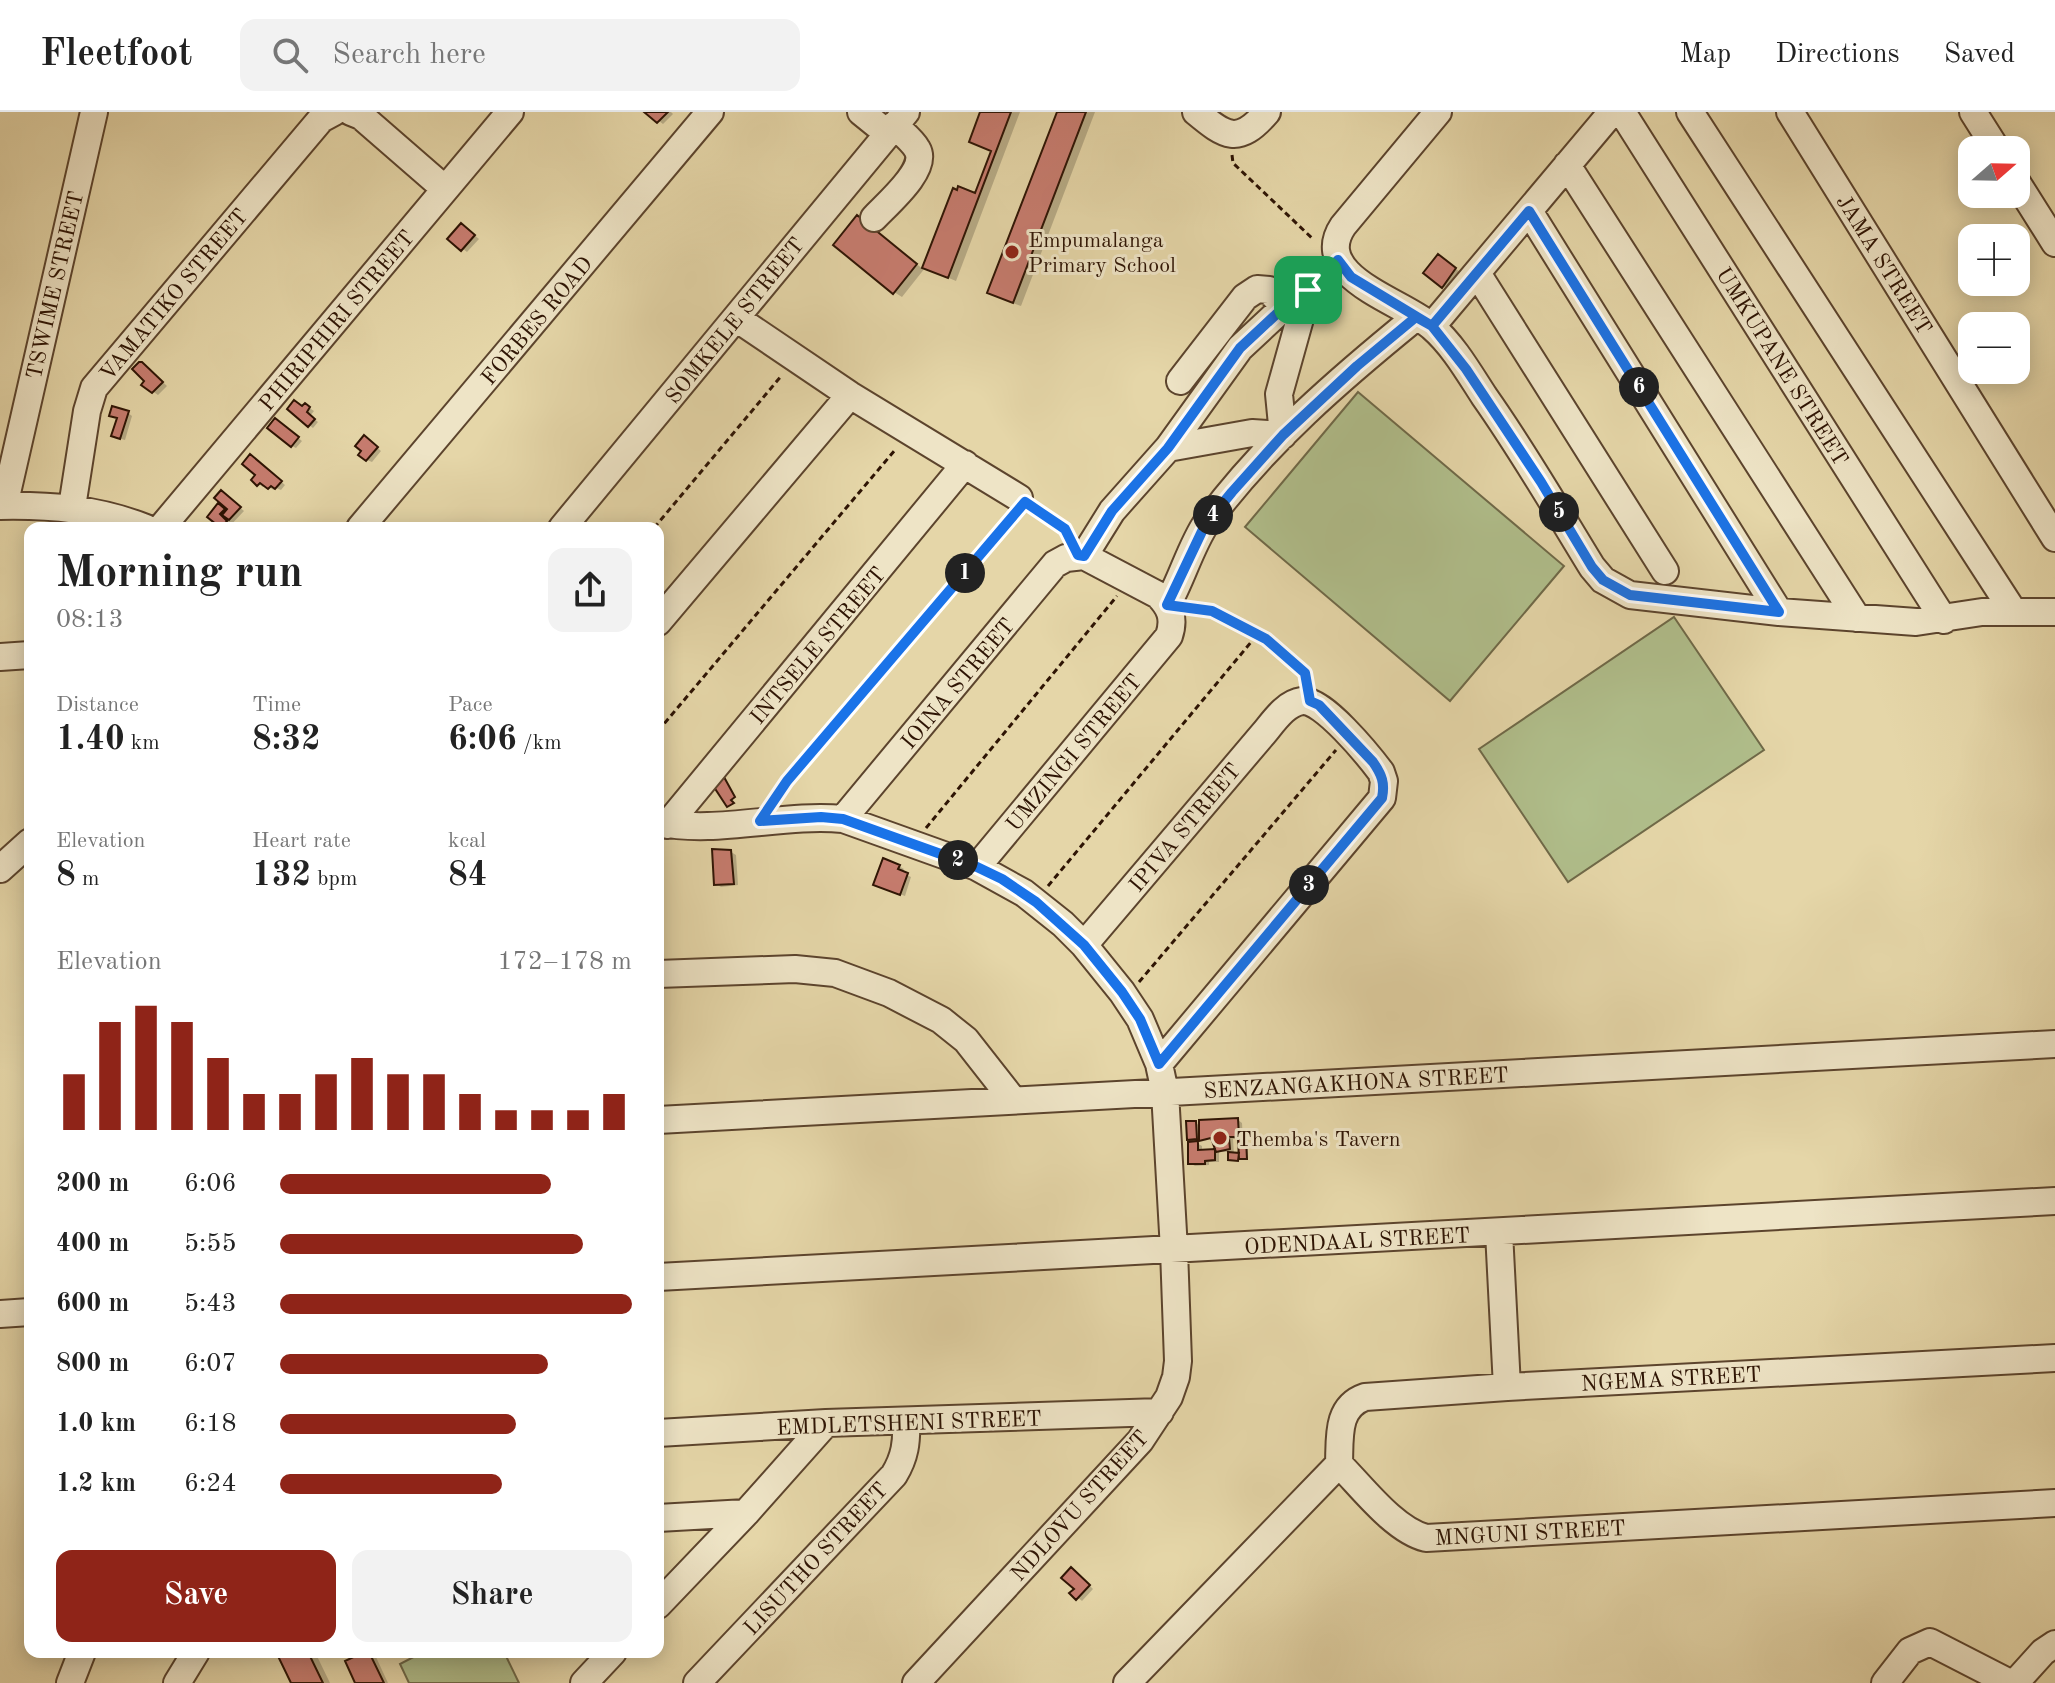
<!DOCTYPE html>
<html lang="en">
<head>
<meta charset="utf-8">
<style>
	body { margin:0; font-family:"Old Standard TT",serif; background:#f2f2f2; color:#222; height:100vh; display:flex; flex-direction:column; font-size:30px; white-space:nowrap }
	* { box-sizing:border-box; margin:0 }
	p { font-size:26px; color:#767676 }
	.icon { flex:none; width:44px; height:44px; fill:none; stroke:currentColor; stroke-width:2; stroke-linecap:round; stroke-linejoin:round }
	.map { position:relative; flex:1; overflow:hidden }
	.side { position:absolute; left:24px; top:410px; width:640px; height:1136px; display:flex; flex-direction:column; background:#fff; border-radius:16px; box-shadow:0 4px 20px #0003 }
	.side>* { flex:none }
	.needle { width:52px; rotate:70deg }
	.tools { position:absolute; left:1958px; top:24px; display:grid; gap:16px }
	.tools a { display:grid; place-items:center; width:72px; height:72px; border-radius:16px; background:#fff; box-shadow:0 4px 20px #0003; font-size:40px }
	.pin { position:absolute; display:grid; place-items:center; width:68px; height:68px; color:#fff; margin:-34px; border-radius:16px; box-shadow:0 4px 12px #0006 }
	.km { position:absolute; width:40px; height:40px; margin:-20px; border-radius:50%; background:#222; color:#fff; font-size:22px; line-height:40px; text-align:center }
	.round { display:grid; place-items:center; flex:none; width:84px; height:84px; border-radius:16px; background:#f2f2f2 }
	.headline { display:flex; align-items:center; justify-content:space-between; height:136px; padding:0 32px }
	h1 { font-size:44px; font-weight:700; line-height:60px }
	.figures { display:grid; grid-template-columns:repeat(3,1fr); gap:12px; height:136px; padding:8px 32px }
	.figures div { display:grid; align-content:center }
	.figures b { font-size:34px; font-weight:700 }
	.figures small { font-size:22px; font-weight:400 }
	.figures p { font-size:22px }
	.chart { height:224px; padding:16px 32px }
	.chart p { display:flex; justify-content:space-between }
	.chart svg { width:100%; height:144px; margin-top:8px; stroke:#8f2418; stroke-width:6 }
	.action { display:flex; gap:16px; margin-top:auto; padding:16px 32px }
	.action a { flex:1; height:92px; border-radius:16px; background:#8f2418; color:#fff; font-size:32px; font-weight:700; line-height:92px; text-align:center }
	.action a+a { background:#f2f2f2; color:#222 }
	ul { padding:0 32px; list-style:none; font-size:26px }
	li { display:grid; grid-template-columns:128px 96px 1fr; align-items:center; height:60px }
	li i { height:20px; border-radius:10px; background:#8f2418 }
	header { display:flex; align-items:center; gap:48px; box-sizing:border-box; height:112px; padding:0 40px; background:#fff; border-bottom:2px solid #e0e0e0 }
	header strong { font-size:38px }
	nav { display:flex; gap:44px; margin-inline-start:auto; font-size:28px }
	.search { width:560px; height:72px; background:#f2f2f2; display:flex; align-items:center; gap:20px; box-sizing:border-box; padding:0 28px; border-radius:16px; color:#767676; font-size:30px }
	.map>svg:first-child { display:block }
	.green { fill:#b0be8b; stroke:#6f6948; stroke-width:2 }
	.shadow { fill:#0003; fill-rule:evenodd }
	.building { fill:#c77c6f; stroke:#2e1404; stroke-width:2 }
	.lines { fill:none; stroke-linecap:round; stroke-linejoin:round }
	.minor-casing { stroke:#5c442d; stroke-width:30 }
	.path { stroke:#2e1404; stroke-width:3; stroke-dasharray:6 4; stroke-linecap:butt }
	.minor { stroke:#eee4c6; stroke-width:26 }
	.route-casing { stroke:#fff; stroke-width:16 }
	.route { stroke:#1a73e8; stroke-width:10 }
	.poi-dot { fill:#8f2418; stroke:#eee4c6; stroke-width:3 }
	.labels { text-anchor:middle; stroke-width:6; stroke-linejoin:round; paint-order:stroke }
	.poi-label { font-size:22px; fill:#2e1404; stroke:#eee4c6; text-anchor:start }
	.street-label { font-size:22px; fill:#2e1404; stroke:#eee4c6 }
</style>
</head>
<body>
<header>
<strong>Fleetfoot</strong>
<div class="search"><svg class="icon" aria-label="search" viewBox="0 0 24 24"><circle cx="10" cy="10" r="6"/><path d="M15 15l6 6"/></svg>Search here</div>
<nav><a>Map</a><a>Directions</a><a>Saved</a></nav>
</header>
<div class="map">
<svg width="2055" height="1571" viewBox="0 0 2055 1571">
	<rect width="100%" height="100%" fill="#e5d6a8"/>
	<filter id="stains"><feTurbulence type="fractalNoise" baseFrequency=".0025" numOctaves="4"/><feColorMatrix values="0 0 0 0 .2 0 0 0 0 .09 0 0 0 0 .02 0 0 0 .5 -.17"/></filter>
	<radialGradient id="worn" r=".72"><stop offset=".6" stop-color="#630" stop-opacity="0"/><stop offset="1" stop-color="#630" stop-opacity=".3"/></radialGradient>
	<!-- green -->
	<path class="green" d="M1358,280L1564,454L1450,589L1245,415Z
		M1674,505L1764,638L1568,770L1479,637Z
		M423,1540H504L519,1571H409L400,1552Z"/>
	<!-- shadow -->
	<path class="shadow" d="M647,0H671L673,2L663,12Z
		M982,0H1020L956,169L925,156L902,185L894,180L865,110L924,158L954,79L977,83L993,39Z
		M1059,0H1095L1021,194L997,185Z
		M466,116L479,127L467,140L450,127Z
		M1443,147L1460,160L1447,177L1443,174Z
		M147,255L167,274L158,283L144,273Z
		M305,293L314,299L310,304L318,310L313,316L309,313L302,296Z
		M128,301L132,304L125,328L118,326L119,307L111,303Z
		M280,311L302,329L296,336L292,334Z
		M369,328L381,339L372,350L367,348Z
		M255,347L285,373L281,378L276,376L274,378L265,373L263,375L259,372Z
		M226,383L244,399L228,416H223L217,411L229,397L225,393L215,410L210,405Z
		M731,740L736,743L738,773L721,775L716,772Z
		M899,754L904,757L902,761L911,765L905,784L880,775Z
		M1238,1008L1242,1011L1243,1029L1248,1030V1047L1231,1048L1230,1040H1219V1050H1209V1053L1195,1054L1190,1051L1197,1031L1189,1027L1195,1011L1201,1014ZM1203,1026H1222L1205,1030L1214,1028L1218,1041L1202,1040V1034L1191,1028L1203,1029ZM1233,1027H1240L1241,1043H1234Z
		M1076,1460L1093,1477L1082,1489L1072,1481L1077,1477Z
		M278,1540H315L330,1571H293Z
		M368,1540L376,1545L388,1571H357Z"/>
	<!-- building -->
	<path class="building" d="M644,0H668L657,11Z
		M980,0H1011L948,166L922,156L953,76L957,78L958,74L975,81L991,39L969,30Z
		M1057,0H1086L1013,191L987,181Z
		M857,103L917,152L893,182L833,133Z
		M461,111L475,123L461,139L447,127Z
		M1438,142L1456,156L1442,176L1423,161Z
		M139,250H142L163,270L152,281L141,273L144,269L132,257Z
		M294,288L302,294L305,291L310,295L307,300L315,307L308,315L287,297Z
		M112,294L129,299L120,327L111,324L117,306L109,304Z
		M275,306L299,325L291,335L267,316Z
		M364,323L378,335L366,349L358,343L361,339L355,334Z
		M250,342L282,369L275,377L271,374L268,377L260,371L257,374L251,368L255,363L242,352Z
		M221,378L241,395L229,408L222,403L227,397L214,386Z
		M218,391L225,397L220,402L227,409L221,416L207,405Z
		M724,665L735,685L731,688L734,691L727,695L712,672Z
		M712,737L731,738L734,772L714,773Z
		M883,746L900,753L898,757L908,761L900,783L873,773Z
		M1238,1006L1239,1025H1229L1230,1037L1216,1040L1211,1026L1199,1029V1008Z
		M1186,1009H1196L1197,1027L1187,1028Z
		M1238,1027H1246L1247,1047H1239Z
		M1198,1029V1038L1215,1037V1048L1205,1049V1052H1188V1030Z
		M1228,1040L1239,1041L1238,1049L1228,1048Z
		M1071,1455L1090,1473L1076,1488L1069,1481L1074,1477L1061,1466Z
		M276,1540H308L323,1571H291Z
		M364,1540H369L384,1571H355L345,1549Z"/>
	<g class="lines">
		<defs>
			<path id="minor" d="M351,0L361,4L445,77
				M861,0L887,21
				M1196,0C1225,24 1238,34 1267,0
				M1438,0L1343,114C1309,165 1405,190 1432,215C1453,233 1469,261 1484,284C1523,339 1557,398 1592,455L1603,468L1630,483L1779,500L1916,510L1982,500H2055
				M1622,0L1944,508
				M1690,0L2013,499
				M1790,0L2055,426
				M1973,0L1997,38
				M1567,53L1857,506
				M2016,69L2055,131
				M1529,99L1779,500
				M874,106C887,92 929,57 917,37C912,28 901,20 894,13
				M1477,161L1665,459
				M736,206L850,283L1019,386
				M1432,214L1612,0
				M1180,269L1245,185L1257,177L1269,178L1284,195
				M1168,336L1252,321L1283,323L1279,282L1308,178
				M0,394C51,393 98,397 146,416
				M4,394L94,0
				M72,395L87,299L94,276L321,7L334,0
				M161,416L510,0
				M360,416L710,0
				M562,416L906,0
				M1084,444L1112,399L1168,336L1240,236L1284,195L1308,178L1338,148
				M1167,493C1182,467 1191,433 1207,410C1265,331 1341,266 1416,205
				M658,510L850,283
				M0,545L30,543
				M843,707L1055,452L1066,446L1084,444L1158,483C1170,495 1175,506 1169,524L977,755
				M658,710C715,723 784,701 843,707L977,755L1024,781L1063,812L1084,833L1122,880L1140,907L1159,952L1165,980L1174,1138L1178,1249L1176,1265L1169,1285L1140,1329L916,1571
				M667,713L965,352
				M0,757L30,730
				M1084,833L1264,621C1274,609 1286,591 1302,589C1322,586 1369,644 1381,660L1384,669L1382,686L1159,952
				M658,862L795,857L835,861L889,881L941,908L966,928L1013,988
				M658,1008L2055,932
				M1499,1120L1507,1275
				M658,1165L2055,1089
				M0,1202L30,1200
				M658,1321L826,1311L1160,1300
				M1339,1352C1340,1326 1336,1295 1365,1285L1507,1275L2055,1246
				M1339,1352C1362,1375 1394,1418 1426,1426L2055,1391
				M658,1406L746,1401
				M658,1493L746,1401L826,1311
				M70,1571L82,1540
				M177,1571L196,1540
				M584,1571L613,1540
				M697,1571L894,1363C905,1345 907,1330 906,1309
				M1127,1571L1339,1352
				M1885,1571L1910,1539L1930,1530L2010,1571
				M2015,1571L2043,1540L2055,1532"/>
		</defs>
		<!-- minor casing -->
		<use href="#minor" class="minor-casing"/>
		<!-- path -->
		<path class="path" d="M1232,43L1233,51L1314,128
			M1036,397L1065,417L1069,425
			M654,416L782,263
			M1189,496C1197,497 1206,497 1214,500C1238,510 1302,544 1307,570
			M658,619L895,338
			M775,687L787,669L1012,405
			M926,716L1117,484
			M1048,774L1257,523
			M1139,870L1336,638"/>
		<!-- minor -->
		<use href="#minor" class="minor"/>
	</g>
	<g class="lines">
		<defs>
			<path id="route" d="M1308,178L1284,195L1240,236L1168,336L1112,399L1084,444L1078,443L1065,417L1025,390L787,669L760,709L821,705L843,707L977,755L1002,767L1036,790L1084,833L1122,880L1140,907L1159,952L1382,686C1385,671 1382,663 1373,650L1319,593L1310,589L1305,561L1266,527L1212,499L1167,493L1205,413L1232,380L1283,323L1357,254L1416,205L1432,214L1466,257L1541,370L1592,455L1603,468L1630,483L1779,500L1529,99L1432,214L1351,165L1338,148L1308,178"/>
		</defs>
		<!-- route casing -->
		<use href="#route" class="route-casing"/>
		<!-- route -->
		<use href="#route" class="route"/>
	</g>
	<!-- markers -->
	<g class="poi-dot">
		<circle cx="1012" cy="140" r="8"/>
		<circle cx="1220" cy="1026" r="8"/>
	</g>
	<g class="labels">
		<!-- poi labels -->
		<g class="poi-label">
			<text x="1028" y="135">Empumalanga<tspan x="1028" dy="25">Primary School</tspan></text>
			<text x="1236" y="1034">Themba's Tavern</text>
		</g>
		<!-- street labels -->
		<g class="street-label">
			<text transform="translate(1885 152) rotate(58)" y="8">JAMA STREET</text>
			<text transform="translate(54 173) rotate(-77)" y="8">TSWIME STREET</text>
			<text transform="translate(173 182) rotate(-50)" y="8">VAMATIKO STREET</text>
			<text transform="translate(336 208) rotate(-50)" y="8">PHIRIPHIRI STREET</text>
			<text transform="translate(536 208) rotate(-50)" y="8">FORBES ROAD</text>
			<text transform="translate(734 208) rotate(-51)" y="8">SOMKELE STREET</text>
			<text transform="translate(1783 254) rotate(58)" y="8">UMKUPANE STREET</text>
			<text transform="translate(817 533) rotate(-50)" y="8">INTSELE STREET</text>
			<text transform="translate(957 571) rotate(-50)" y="8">IOINA STREET</text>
			<text transform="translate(1073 640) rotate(-50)" y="8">UMZINGI STREET</text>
			<text transform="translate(1184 715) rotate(-50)" y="8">IPIVA STREET</text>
			<text transform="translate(1356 970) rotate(-3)" y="8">SENZANGAKHONA STREET</text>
			<text transform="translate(1357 1128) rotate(-3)" y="8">ODENDAAL STREET</text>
			<text transform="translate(1671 1266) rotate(-3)" y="8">NGEMA STREET</text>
			<text transform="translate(909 1310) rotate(-2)" y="8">EMDLETSHENI STREET</text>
			<text transform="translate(1079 1393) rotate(-48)" y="8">NDLOVU STREET</text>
			<text transform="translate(1530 1420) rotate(-3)" y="8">MNGUNI STREET</text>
			<text transform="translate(815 1446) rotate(-47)" y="8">LISUTHO STREET</text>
		</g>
	</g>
	<rect width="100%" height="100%" filter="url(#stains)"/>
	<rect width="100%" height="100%" fill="url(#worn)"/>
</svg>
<div class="tools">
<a><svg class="needle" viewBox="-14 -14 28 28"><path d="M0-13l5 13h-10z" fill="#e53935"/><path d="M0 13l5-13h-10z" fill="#767676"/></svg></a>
<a>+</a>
<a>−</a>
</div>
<div class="pin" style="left:1308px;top:178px;background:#1e9e55"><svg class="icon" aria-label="arrive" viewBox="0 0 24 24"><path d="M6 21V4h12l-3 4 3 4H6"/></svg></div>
<b class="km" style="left:965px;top:461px">1</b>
<b class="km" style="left:958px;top:748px">2</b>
<b class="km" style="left:1309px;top:773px">3</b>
<b class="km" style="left:1213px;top:403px">4</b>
<b class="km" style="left:1559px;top:400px">5</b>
<b class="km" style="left:1639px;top:275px">6</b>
<section class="side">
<div class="headline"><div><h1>Morning run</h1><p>08:13</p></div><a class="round"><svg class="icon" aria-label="share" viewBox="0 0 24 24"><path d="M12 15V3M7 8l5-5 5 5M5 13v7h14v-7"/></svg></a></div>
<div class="figures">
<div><p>Distance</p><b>1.40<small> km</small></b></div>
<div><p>Time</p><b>8:32</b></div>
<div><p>Pace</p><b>6:06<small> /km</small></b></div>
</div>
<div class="figures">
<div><p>Elevation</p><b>8<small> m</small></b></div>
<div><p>Heart rate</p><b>132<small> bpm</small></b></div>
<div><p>kcal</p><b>84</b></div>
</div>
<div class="chart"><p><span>Elevation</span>172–178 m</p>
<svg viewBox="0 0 160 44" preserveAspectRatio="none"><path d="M5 44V27M15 44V11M25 44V6M35 44V11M45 44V22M55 44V33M65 44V33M75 44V27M85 44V22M95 44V27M105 44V27M115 44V33M125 44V38M135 44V38M145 44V38M155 44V33"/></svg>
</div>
<ul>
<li><b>200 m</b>6:06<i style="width:77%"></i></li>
<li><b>400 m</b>5:55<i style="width:86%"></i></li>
<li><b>600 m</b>5:43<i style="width:100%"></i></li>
<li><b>800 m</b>6:07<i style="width:76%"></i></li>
<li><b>1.0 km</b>6:18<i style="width:67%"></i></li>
<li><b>1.2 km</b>6:24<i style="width:63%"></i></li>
</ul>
<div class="action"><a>Save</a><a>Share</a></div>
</section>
</div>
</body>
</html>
